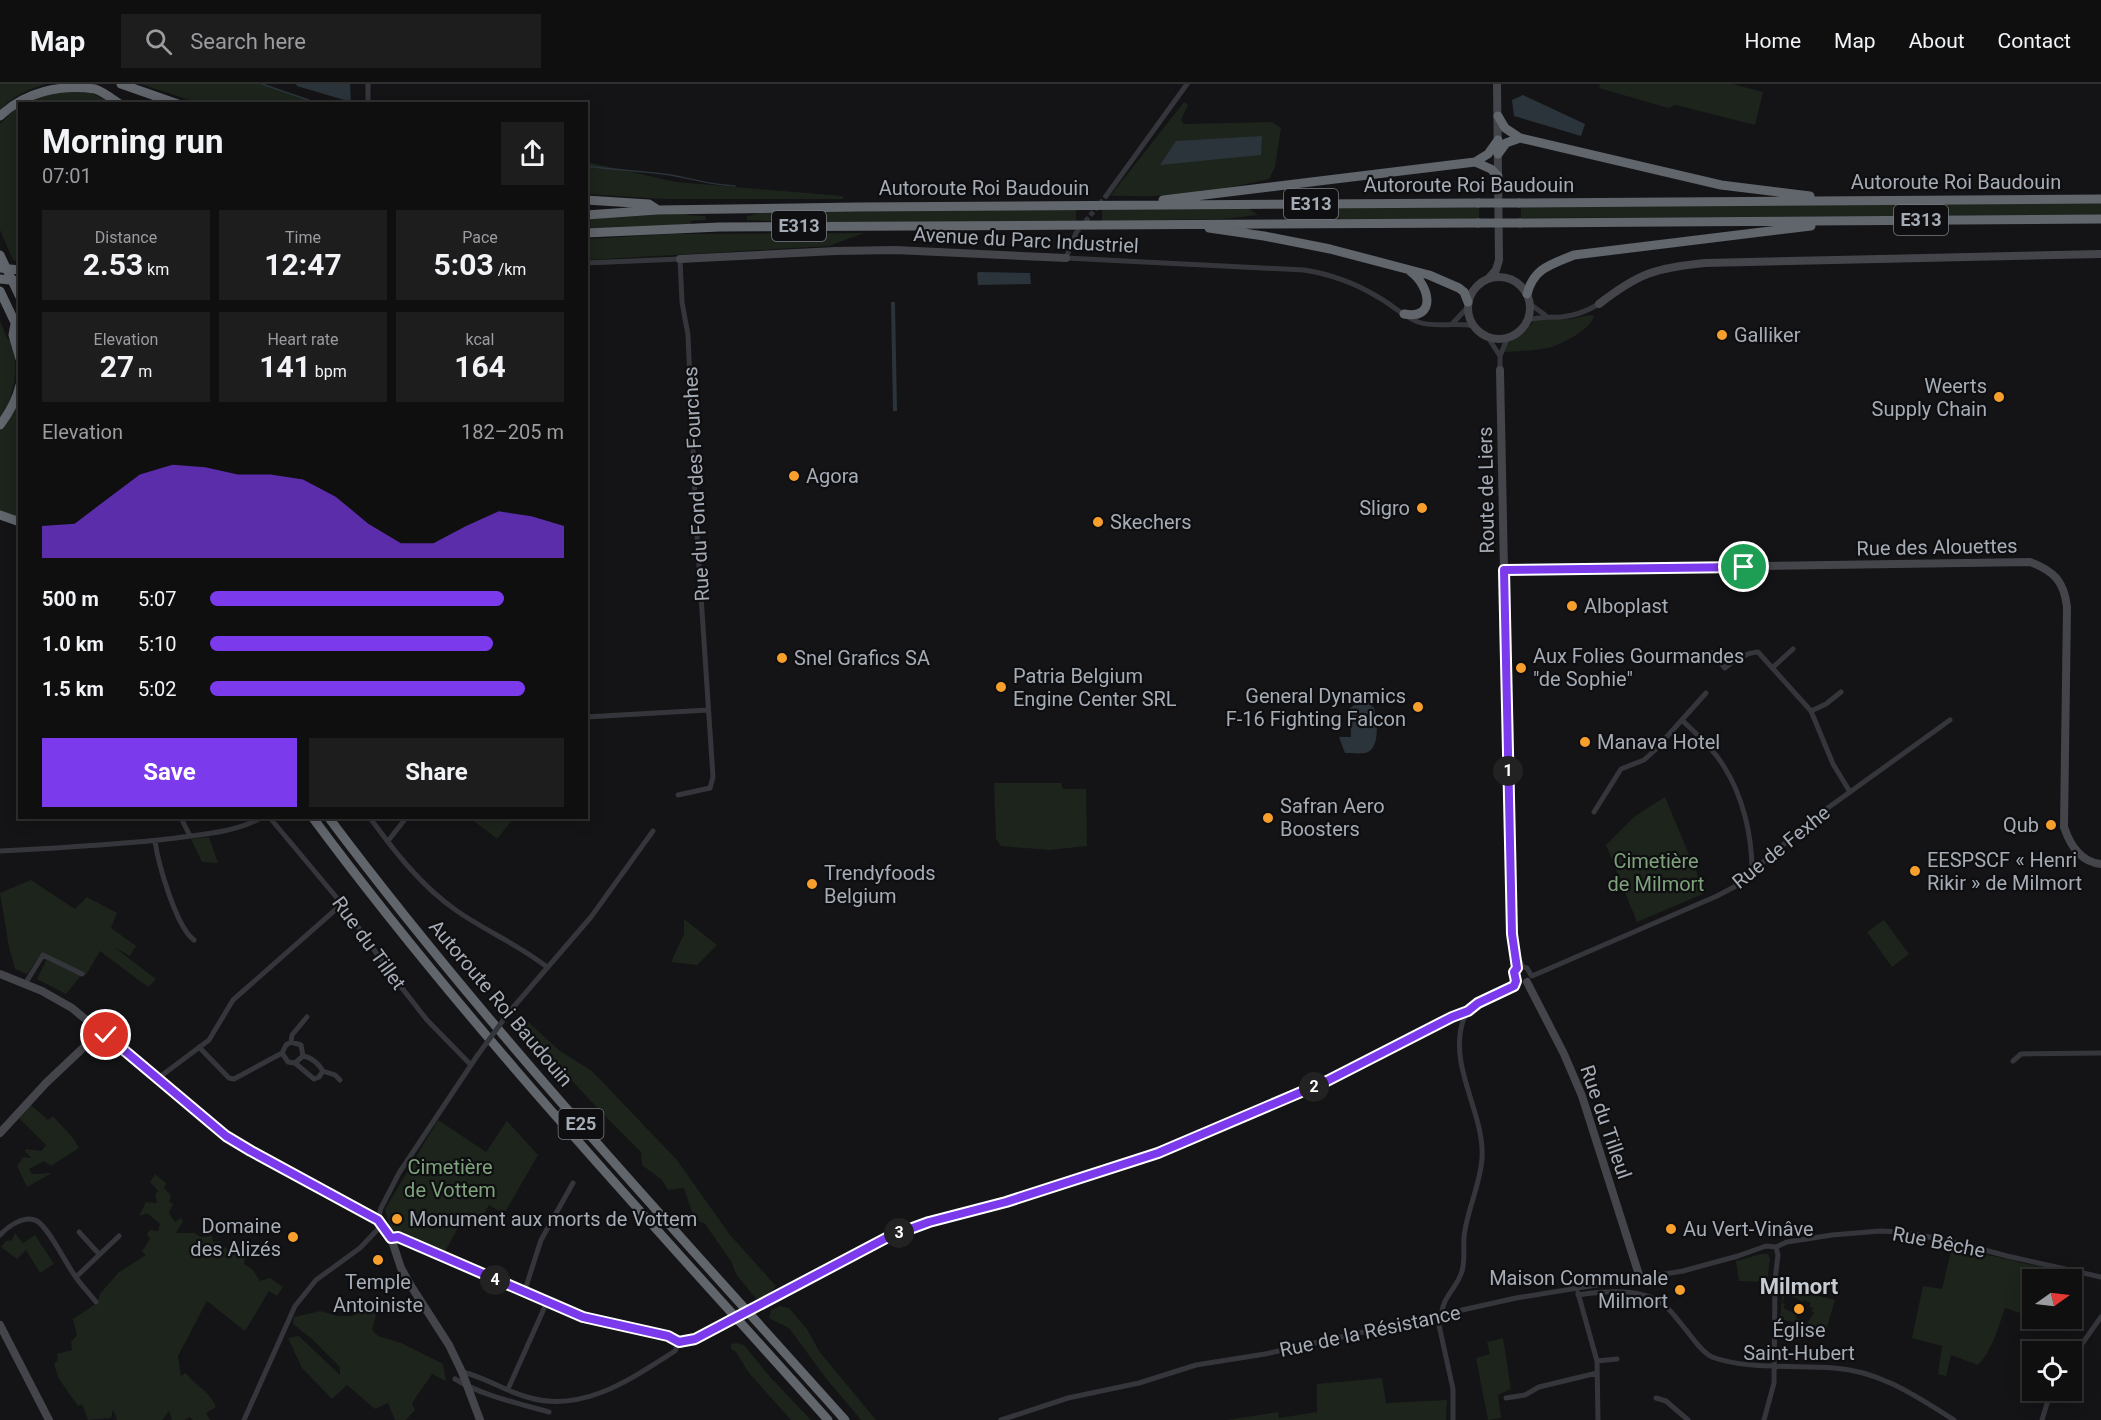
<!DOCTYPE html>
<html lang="en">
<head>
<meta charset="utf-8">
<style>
	body { margin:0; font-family:Roboto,sans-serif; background:#1d1d1e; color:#f1f3f6; height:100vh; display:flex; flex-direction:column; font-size:22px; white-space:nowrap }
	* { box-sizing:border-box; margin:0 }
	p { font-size:20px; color:#9b9c9f }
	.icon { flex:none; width:33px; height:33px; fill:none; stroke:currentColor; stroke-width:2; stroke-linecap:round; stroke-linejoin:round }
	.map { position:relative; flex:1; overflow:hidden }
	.side { position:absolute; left:18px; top:18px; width:570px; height:717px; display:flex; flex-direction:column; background:#0f0f10; border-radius:0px; box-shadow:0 3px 15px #0003,0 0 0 2px #2f2f30 }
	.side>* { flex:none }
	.needle { width:39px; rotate:76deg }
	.controls { position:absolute; left:2022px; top:1185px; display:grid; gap:12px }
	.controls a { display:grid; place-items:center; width:60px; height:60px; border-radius:0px; background:#0f0f10; box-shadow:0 3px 15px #0003,0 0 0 2px #2f2f30; font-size:30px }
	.pin { position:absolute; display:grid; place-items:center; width:51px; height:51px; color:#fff; margin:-26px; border:3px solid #fff; border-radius:50%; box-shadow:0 2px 6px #0007 }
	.km { position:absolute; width:30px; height:30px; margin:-15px; border-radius:50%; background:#222; color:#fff; font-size:16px; line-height:30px; text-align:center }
	.round { display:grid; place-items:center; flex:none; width:63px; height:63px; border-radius:0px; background:#1d1d1e }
	.overview { display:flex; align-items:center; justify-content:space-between; height:102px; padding:0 24px }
	h1 { font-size:33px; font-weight:700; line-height:45px }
	.stats { display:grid; grid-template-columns:repeat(3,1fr); gap:9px; height:102px; padding:6px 24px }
	.stats div { display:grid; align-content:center; border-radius:0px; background:#1d1d1e; text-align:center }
	.stats b { font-size:30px; font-weight:700 }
	.stats small { font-size:16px; font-weight:400 }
	.stats p { font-size:16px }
	.chart { height:168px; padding:12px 24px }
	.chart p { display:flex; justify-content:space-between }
	.chart svg { width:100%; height:108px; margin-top:6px; fill:#7c3aed; opacity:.7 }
	.primary-button { display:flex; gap:12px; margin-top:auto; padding:12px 24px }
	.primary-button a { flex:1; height:69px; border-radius:0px; background:#7c3aed; color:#fff; font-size:24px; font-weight:700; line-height:69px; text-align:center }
	.primary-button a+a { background:#1d1d1e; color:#f1f3f6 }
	ul { padding:0 24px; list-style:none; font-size:20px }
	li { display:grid; grid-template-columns:96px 72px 1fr; align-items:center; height:45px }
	li i { height:15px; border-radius:8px; background:#7c3aed }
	header { display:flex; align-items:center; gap:36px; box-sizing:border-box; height:84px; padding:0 30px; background:#0f0f10; border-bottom:2px solid #2f2f30 }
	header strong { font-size:28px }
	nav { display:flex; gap:33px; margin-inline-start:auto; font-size:21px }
	.search { width:420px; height:54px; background:#1d1d1e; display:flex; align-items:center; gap:15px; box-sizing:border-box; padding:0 21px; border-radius:0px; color:#9b9c9f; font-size:22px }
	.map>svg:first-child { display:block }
	.green { fill:#1c241c; fill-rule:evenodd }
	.water { fill:#2a343a }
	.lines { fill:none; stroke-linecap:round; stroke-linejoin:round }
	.stream { stroke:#2a343a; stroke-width:1.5 }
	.street-tunnel { stroke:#313236; stroke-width:5; stroke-dasharray:5 2.5; stroke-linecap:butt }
	.street { stroke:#35363b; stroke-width:5 }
	.secondary { stroke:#43454b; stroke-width:8 }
	.highway { stroke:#61656c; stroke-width:9 }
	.street-bridge { stroke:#35363b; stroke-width:5 }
	.highway-bridge { stroke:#61656c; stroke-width:9 }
	.route-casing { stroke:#fff; stroke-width:12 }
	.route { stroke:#7c3aed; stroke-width:8 }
	.poi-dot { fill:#f69f2c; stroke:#0f0f11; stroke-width:2 }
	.labels { text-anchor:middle; stroke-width:4.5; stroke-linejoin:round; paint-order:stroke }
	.shield { fill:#0f0f11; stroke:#787d84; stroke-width:1.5 }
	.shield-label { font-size:18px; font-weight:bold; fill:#a5acb6 }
	.street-label { font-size:20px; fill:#a5acb6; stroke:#0f0f11 }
	.poi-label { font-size:20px; fill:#a5acb6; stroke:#0f0f11; text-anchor:start }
	.park-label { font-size:20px; fill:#7da27c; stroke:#0f0f11 }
	.quarter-label { font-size:22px; font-weight:bold; fill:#c6cbd2; stroke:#0f0f11 }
</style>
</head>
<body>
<header>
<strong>Map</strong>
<div class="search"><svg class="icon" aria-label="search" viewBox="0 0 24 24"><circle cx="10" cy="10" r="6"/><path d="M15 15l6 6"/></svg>Search here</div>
<nav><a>Home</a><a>Map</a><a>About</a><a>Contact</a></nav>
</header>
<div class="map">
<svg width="2101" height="1336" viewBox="0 0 2101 1336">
	<rect width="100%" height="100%" fill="#141416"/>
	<!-- green -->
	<path class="green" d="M0,0H46C28,5 14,12 0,26Z
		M141,0H262L320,19H198Z
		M1600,0H1732L1763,8L1755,41L1676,21L1668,24L1599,4Z
		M87,7L116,20H22L47,8Z
		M1184,18L1188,21L1181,36L1184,40L1272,38L1281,44L1275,83L1269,95C1231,104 1192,110 1153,112C1138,113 1124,111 1110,112Z
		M19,21V177L13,176L0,146V40Z
		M587,78L676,98L843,112V115H664L587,110Z
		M2101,119V131L1521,134V123Z
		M1479,123V135H1344L1299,131L1323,124Z
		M1248,124L1258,131L1224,135L1102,137V125Z
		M1076,125V137L807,139L747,136V132L770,127Z
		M686,129L687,131L705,132L706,136L691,137L690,140L587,146V135Z
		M864,149L829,162L587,176V155L670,150Z
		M1589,231L1594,232C1590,246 1565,258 1552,263C1537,267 1519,267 1504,268L1507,259L1524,249L1533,238L1542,235L1547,236L1572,235Z
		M0,237L8,256H11C19,282 16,311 0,334Z
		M19,314V436L0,428V347L11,331Z
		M994,699H1061L1063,705H1086L1087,762L1049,766L1001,762L996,755Z
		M1665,713L1705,809L1637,838L1606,761L1635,732Z
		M470,734H514L497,755Z
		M209,753L218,779L202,778L191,755Z
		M31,796L75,825L87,813L117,829L111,844L136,862L130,872L114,863L156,895L148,903L100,867L86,891L82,890L66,910L37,895L46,877L43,871H40L27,890L15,885L9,863L0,809Z
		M684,835L717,861L697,881L671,878L684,850Z
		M1884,836L1909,870L1892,883L1867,848Z
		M525,935L560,967L592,987L677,1076L730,1151L776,1202L768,1212L756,1215L736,1190L731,1177L705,1140L697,1136L692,1128L684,1104L668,1106L662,1096L642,1081L641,1068C599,1027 561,985 522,941Z
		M31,1021L48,1036L53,1032L73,1054L79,1064L51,1082L44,1077L29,1085L32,1090L52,1089L27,1103L17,1082L23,1073L31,1074L25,1067L26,1065L41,1067L46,1061L19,1034Z
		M438,1036L486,1068L507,1037L538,1071L504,1130L489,1121L477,1142L463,1135L443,1171L390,1144L385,1125Z
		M155,1090L166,1099L164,1104L171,1111L169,1118L173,1120L169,1129L175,1138L181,1134L183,1137L176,1149H195L200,1153L212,1152L213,1158L220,1157L222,1164L226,1163L229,1168L234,1167L245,1171L244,1180L253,1186L260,1197L270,1194L283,1203L277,1212L269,1207L245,1247L207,1217L178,1272L181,1292L186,1289C196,1303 210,1307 216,1323L206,1329L210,1336H193L190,1333L184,1336H172L169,1327L162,1336H117L113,1325L111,1334L88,1336L82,1320L78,1322L59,1295L54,1280L58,1276L57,1270L72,1266L71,1258L77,1251L73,1235L97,1219L100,1210L119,1188L146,1171L142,1167L150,1155L147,1150L150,1146L158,1147L160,1140L147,1129L139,1132L146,1118L157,1119L155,1111L158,1107L150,1098Z
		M15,1149L23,1159L35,1151L54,1180L40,1189L26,1166L17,1175L1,1163L6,1157L12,1156Z
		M1952,1163L2060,1187L2057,1195L2032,1196V1233L2005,1224C1998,1244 1993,1265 1978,1281L1951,1271L1946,1292L1938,1290L1942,1262L1912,1254L1923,1202L1942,1205Z
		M1761,1170H1768L1770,1175L1767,1198L1739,1197L1736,1177Z
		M1783,1203L1835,1216L1825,1250L1797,1245L1798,1239L1780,1235ZM1786,1209L1803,1218L1804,1216L1811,1219L1809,1222L1813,1224L1812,1227L1814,1229L1806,1242L1800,1239L1801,1236L1795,1234L1797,1231L1783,1224L1785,1220L1782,1219Z
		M780,1222L789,1224L807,1245L819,1267L876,1336H861L825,1293L789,1244L769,1234L771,1226Z
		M369,1223L376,1231L372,1246L378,1252L401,1259L443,1280L446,1297L432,1290L412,1319L415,1326L406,1336H395L388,1319L375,1325L347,1301L332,1315L302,1284L288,1254L299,1252L340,1291V1283L312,1255L293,1240L294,1233L320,1227L338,1232H352Z
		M1503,1254L1511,1305L1498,1311L1501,1334L1488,1336L1476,1274L1490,1270L1487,1258Z
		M737,1259L744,1261L771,1294L811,1336H791L749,1289L736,1268L731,1265V1260Z
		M1382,1294L1386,1319L1447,1316L1446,1336H1227L1278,1328L1279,1334L1317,1328V1300Z"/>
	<!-- water -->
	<path class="water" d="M296,0H350L351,18L297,2Z
		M1523,11L1585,40L1581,52L1514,32L1512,16Z
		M1262,52L1261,71L1160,81L1176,57Z
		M979,188L1030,189L1031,200L978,201L977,189Z
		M891,218H895L897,327H893Z
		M1361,617H1367L1374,624C1377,636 1381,666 1365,669C1359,670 1351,669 1345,669L1339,653H1351L1350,624Z"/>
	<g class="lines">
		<!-- stream -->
		<path class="stream" d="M262,0L320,20
			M586,82C614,86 643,87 671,91C692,95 713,101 735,102"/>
		<!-- street-tunnel -->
		<path class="street-tunnel" d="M1076,149L1106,112"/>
		<!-- street -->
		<path class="street" d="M368,0V20
			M1106,112L1187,0
			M1076,149L1066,174L1304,186C1330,190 1355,199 1378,213C1391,220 1403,232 1418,238C1435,244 1455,238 1473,242
			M586,179L680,175L682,218L688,251L696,436L713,693L710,704L678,711
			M1530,220L1545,231
			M1526,237C1539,232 1548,234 1561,233C1575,232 1587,227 1599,220
			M1452,240L1468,223
			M1487,252L1500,272
			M1500,286V272L1508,253
			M1505,537L1506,602
			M1712,569L1725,584C1733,576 1746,569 1758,568L1811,627L1833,680L1850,708
			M1772,584L1793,565
			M1811,627L1826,620L1841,608
			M586,633L708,626
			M1682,636C1696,650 1712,663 1723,681C1743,712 1752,751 1752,787
			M1594,728L1621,685L1644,676L1654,667L1706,609
			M181,734L190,752
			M270,734L342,820L391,890L427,936L471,981
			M370,734C395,768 422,803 457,827C486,847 519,861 547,883
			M155,757C158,779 176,843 194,856
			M388,757L406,734
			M0,767C59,764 118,761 176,754C205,750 235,748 261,734
			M1514,864L1517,884L1514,893L1519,899
			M1517,871L1523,883L1527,884L1531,891
			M1531,891L1532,892L1717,812L1734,803L1818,731L1950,636
			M25,900L43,871L82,890
			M510,927L591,833L653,747
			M291,958L292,951L307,933
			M199,963L229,994L234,995L282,969L288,978L295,979L303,972L301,961L291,958L286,961L282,969
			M2013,977L2021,970L2101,969
			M295,979L314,995L319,993L323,987C319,980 311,973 303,972
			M323,987L335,991L340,996
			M157,995L209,956L233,916L342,820
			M378,1136L381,1124L399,1089L477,972
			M79,1148L99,1170
			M0,1151C7,1143 25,1130 37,1137C49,1144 66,1180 75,1192C81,1201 89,1209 96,1218
			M391,1154L398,1153L583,1233L668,1252L679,1258
			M76,1193L119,1152
			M524,1209L541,1156L573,1099
			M1578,1209L1597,1277L1598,1336
			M1578,1211C1603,1207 1642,1204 1663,1220C1672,1227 1679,1238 1687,1247C1694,1256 1702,1268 1712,1273C1747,1286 1798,1281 1834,1284C1880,1287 1916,1312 1954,1336
			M768,1218L888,1153L929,1138L1006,1118L1158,1069L1327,997L1452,933L1468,927
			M1442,1231C1441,1214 1458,1203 1462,1187C1466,1174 1462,1159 1465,1146C1469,1122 1480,1100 1482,1075C1485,1029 1448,983 1463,937C1470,916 1501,909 1519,899
			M1437,1232L1453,1305V1336
			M2072,1274L2101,1233
			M1597,1277L1617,1275
			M462,1288C485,1293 505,1307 527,1313C582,1330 631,1295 675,1267L679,1258L695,1255L719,1244
			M455,1295C483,1312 517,1319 549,1328
			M508,1305L547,1218
			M1506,1314L1525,1311L1539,1303L1597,1289
			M1656,1314L1666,1317L1688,1336
			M244,1336L295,1222L316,1196L360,1164L381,1142
			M1001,1336L1068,1314L1139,1299L1196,1281L1265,1270L1516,1214L1683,1187L1738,1172L1766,1162L1776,1163L1787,1158L1832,1151L1880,1147L1902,1148L1951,1157L2007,1172L2101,1193
			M1764,1336L1774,1299L1775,1196L1778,1171L1776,1163
			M2042,1336L2051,1306"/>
		<!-- secondary -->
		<path class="secondary" d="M680,175L835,167L895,166L1066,174
			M1468 224a31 31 0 1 1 62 0a31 31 0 1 1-62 0Z
			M1489,194L1496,186L1499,176L1497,0
			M1599,220C1639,189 1655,184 1705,179L2101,170
			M1500,286L1505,537
			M1504,486L2030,478C2054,487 2064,497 2067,523L2064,743C2070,761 2080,778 2101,780
			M1506,602L1514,864
			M0,890L42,907L72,924L226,1052L251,1067L378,1136L391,1154L401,1184L411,1202L449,1261L462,1288L480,1336
			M1527,898L1564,970L1582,1012L1640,1194
			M0,1049L46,999L101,947
			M0,1241L49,1336"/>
		<!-- highway -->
		<path class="highway" d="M121,0L178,20
			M0,32C25,8 60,0 95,5C104,8 112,15 120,20
			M1498,32L1505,44L1520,54L1721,101L1810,112
			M1498,70L1506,59L1520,54
			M1475,78L1491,85L1498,92
			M586,116L649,120L658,126
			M1163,116L1475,78L1488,70L1498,56
			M1519,119L2101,115
			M586,131L658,126L857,123L1478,119
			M1520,139L2101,135
			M1209,144L1264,152L1330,165L1429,191L1459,204L1464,208L1468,218
			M586,149L720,143L1478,139
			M0,171L20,213
			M0,207L20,249
			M1527,210C1534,184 1550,181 1574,171L1811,142
			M1404,230C1437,236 1430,202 1411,188
			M15,240L13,251L20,275
			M0,341C10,328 16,317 20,301
			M0,431L20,438
			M313,734C470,946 652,1139 828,1336
			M329,734C487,945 669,1139 845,1336"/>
		<!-- street-bridge -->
		<path class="street-bridge" d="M477,972L510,927
			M719,1244L768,1218"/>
		<!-- highway-bridge -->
		<path class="highway-bridge" d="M1478,119H1519
			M1478,139H1520
			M0,184L20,186
			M0,195L20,197"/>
	</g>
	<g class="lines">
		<defs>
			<path id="route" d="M106,951L226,1052L251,1067L378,1136L391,1154L398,1153L583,1233L668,1252L679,1258L695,1255L888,1153L929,1138L1006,1118L1158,1069L1327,997L1452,933L1468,927L1478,919L1514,902L1516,897L1514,888L1517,884L1512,850L1504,486L1744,483"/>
		</defs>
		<!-- route casing -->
		<use href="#route" class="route-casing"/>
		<!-- route -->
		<use href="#route" class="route"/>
	</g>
	<!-- markers -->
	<g class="poi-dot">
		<circle cx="1722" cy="251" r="6"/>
		<circle cx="1999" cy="313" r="6"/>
		<circle cx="794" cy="392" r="6"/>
		<circle cx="1422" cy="424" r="6"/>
		<circle cx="1098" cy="438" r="6"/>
		<circle cx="1572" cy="522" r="6"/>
		<circle cx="782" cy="574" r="6"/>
		<circle cx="1521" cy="584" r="6"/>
		<circle cx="1001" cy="603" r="6"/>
		<circle cx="1418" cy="623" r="6"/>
		<circle cx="1585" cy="658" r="6"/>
		<circle cx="1268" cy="734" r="6"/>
		<circle cx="2051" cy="741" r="6"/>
		<circle cx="1915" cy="787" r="6"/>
		<circle cx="812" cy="800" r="6"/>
		<circle cx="397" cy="1135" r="6"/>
		<circle cx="1671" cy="1145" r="6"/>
		<circle cx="293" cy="1153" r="6"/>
		<circle cx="378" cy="1176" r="6"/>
		<circle cx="1680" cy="1206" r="6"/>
		<circle cx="1799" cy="1225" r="6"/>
	</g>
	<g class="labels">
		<!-- shield labels -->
		<g class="shield">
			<rect x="1284" y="105" width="54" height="30" rx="4.5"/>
			<rect x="1894" y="121" width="54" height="30" rx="4.5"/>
			<rect x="772" y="127" width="54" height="30" rx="4.5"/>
			<rect x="558.5" y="1025" width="45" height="30" rx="4.5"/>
		</g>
		<g class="shield-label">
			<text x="1311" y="126">E313</text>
			<text x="1921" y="142">E313</text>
			<text x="799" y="148">E313</text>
			<text x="581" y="1046">E25</text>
		</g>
		<!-- street labels -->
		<g class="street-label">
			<text x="1956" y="105">Autoroute Roi Baudouin</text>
			<text x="1469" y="108">Autoroute Roi Baudouin</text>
			<text x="984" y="111">Autoroute Roi Baudouin</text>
			<text transform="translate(1026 156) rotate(3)" y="7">Avenue du Parc Industriel</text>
			<text transform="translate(696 400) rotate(-93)" y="7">Rue du Fond des Fourches</text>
			<text transform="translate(1486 406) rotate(-91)" y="7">Route de Liers</text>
			<text transform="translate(1937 463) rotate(-1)" y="7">Rue des Alouettes</text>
			<text transform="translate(1781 763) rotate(-39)" y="7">Rue de Fexhe</text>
			<text transform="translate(369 859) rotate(54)" y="7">Rue du Tillet</text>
			<text transform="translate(501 919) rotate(50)" y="7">Autoroute Roi Baudouin</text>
			<text transform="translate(1606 1038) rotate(71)" y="7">Rue du Tilleul</text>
			<text transform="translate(1939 1158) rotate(11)" y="7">Rue Bêche</text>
			<text transform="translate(1370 1247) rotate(-12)" y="7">Rue de la Résistance</text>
		</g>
		<!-- poi labels -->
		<g class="poi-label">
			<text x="1734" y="258">Galliker</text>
			<text x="1987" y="309" text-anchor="end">Weerts<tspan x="1987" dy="23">Supply Chain</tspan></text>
			<text x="806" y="399">Agora</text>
			<text x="1410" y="431" text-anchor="end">Sligro</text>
			<text x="1110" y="445">Skechers</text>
			<text x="1584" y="529">Alboplast</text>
			<text x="1533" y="579">Aux Folies Gourmandes<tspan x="1533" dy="23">"de Sophie"</tspan></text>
			<text x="794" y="581">Snel Grafics SA</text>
			<text x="1013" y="599">Patria Belgium<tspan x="1013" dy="23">Engine Center SRL</tspan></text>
			<text x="1406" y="619" text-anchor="end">General Dynamics<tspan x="1406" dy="23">F-16 Fighting Falcon</tspan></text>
			<text x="1597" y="665">Manava Hotel</text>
			<text x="1280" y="729">Safran Aero<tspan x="1280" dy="23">Boosters</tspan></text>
			<text x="2039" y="748" text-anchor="end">Qub</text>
			<text x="1927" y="783">EESPSCF « Henri<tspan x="1927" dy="23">Rikir » de Milmort</tspan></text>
			<text x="824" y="796">Trendyfoods<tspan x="824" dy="23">Belgium</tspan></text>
			<text x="409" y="1142">Monument aux morts de Vottem</text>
			<text x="281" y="1149" text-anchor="end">Domaine<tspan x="281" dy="23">des Alizés</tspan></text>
			<text x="1683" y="1152">Au Vert-Vinâve</text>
			<text x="1668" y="1201" text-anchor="end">Maison Communale<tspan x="1668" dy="23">Milmort</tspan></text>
			<text x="378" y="1205" text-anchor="middle">Temple<tspan x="378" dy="23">Antoiniste</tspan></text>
			<text x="1799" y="1253" text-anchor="middle">Église<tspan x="1799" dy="23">Saint-Hubert</tspan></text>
		</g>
		<!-- park labels -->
		<g class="park-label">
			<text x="1656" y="784">Cimetière<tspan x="1656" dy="23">de Milmort</tspan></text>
			<text x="450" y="1090">Cimetière<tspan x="450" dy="23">de Vottem</tspan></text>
		</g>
		<!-- quarter labels -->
		<g class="quarter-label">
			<text x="1799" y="1210">Milmort</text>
		</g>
	</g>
</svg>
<div class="controls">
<a><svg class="needle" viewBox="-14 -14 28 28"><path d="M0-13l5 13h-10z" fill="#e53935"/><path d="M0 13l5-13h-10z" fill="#9b9c9f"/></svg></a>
<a><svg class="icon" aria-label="locate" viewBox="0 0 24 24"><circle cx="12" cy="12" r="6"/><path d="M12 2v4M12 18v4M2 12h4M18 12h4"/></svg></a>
</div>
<div class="pin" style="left:1744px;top:483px;background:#1e9e55"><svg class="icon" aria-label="arrive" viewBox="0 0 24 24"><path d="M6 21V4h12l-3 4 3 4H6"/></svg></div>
<div class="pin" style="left:106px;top:951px;background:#d93025"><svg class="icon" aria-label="check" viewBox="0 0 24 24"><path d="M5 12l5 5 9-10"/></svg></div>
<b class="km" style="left:1508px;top:687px">1</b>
<b class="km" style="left:1314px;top:1003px">2</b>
<b class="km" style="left:899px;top:1149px">3</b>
<b class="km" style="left:495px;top:1196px">4</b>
<section class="side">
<div class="overview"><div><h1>Morning run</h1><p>07:01</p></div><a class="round"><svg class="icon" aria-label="share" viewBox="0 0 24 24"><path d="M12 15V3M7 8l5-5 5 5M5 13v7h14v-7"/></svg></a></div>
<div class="stats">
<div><p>Distance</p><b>2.53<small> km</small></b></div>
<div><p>Time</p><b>12:47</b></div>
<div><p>Pace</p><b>5:03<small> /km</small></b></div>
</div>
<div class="stats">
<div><p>Elevation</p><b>27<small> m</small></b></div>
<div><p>Heart rate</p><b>141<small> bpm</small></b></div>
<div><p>kcal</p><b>164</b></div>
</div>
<div class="chart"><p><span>Elevation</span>182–205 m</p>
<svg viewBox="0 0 160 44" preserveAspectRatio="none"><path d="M0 44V31L10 30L20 20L30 10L40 6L50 7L60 10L70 10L80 12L90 19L100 30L110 38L120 38L130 31L140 25L150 27L160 31V44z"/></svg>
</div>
<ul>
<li><b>500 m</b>5:07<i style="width:83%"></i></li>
<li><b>1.0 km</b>5:10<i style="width:80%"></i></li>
<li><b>1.5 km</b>5:02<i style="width:89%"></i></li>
</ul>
<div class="primary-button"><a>Save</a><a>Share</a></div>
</section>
</div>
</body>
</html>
